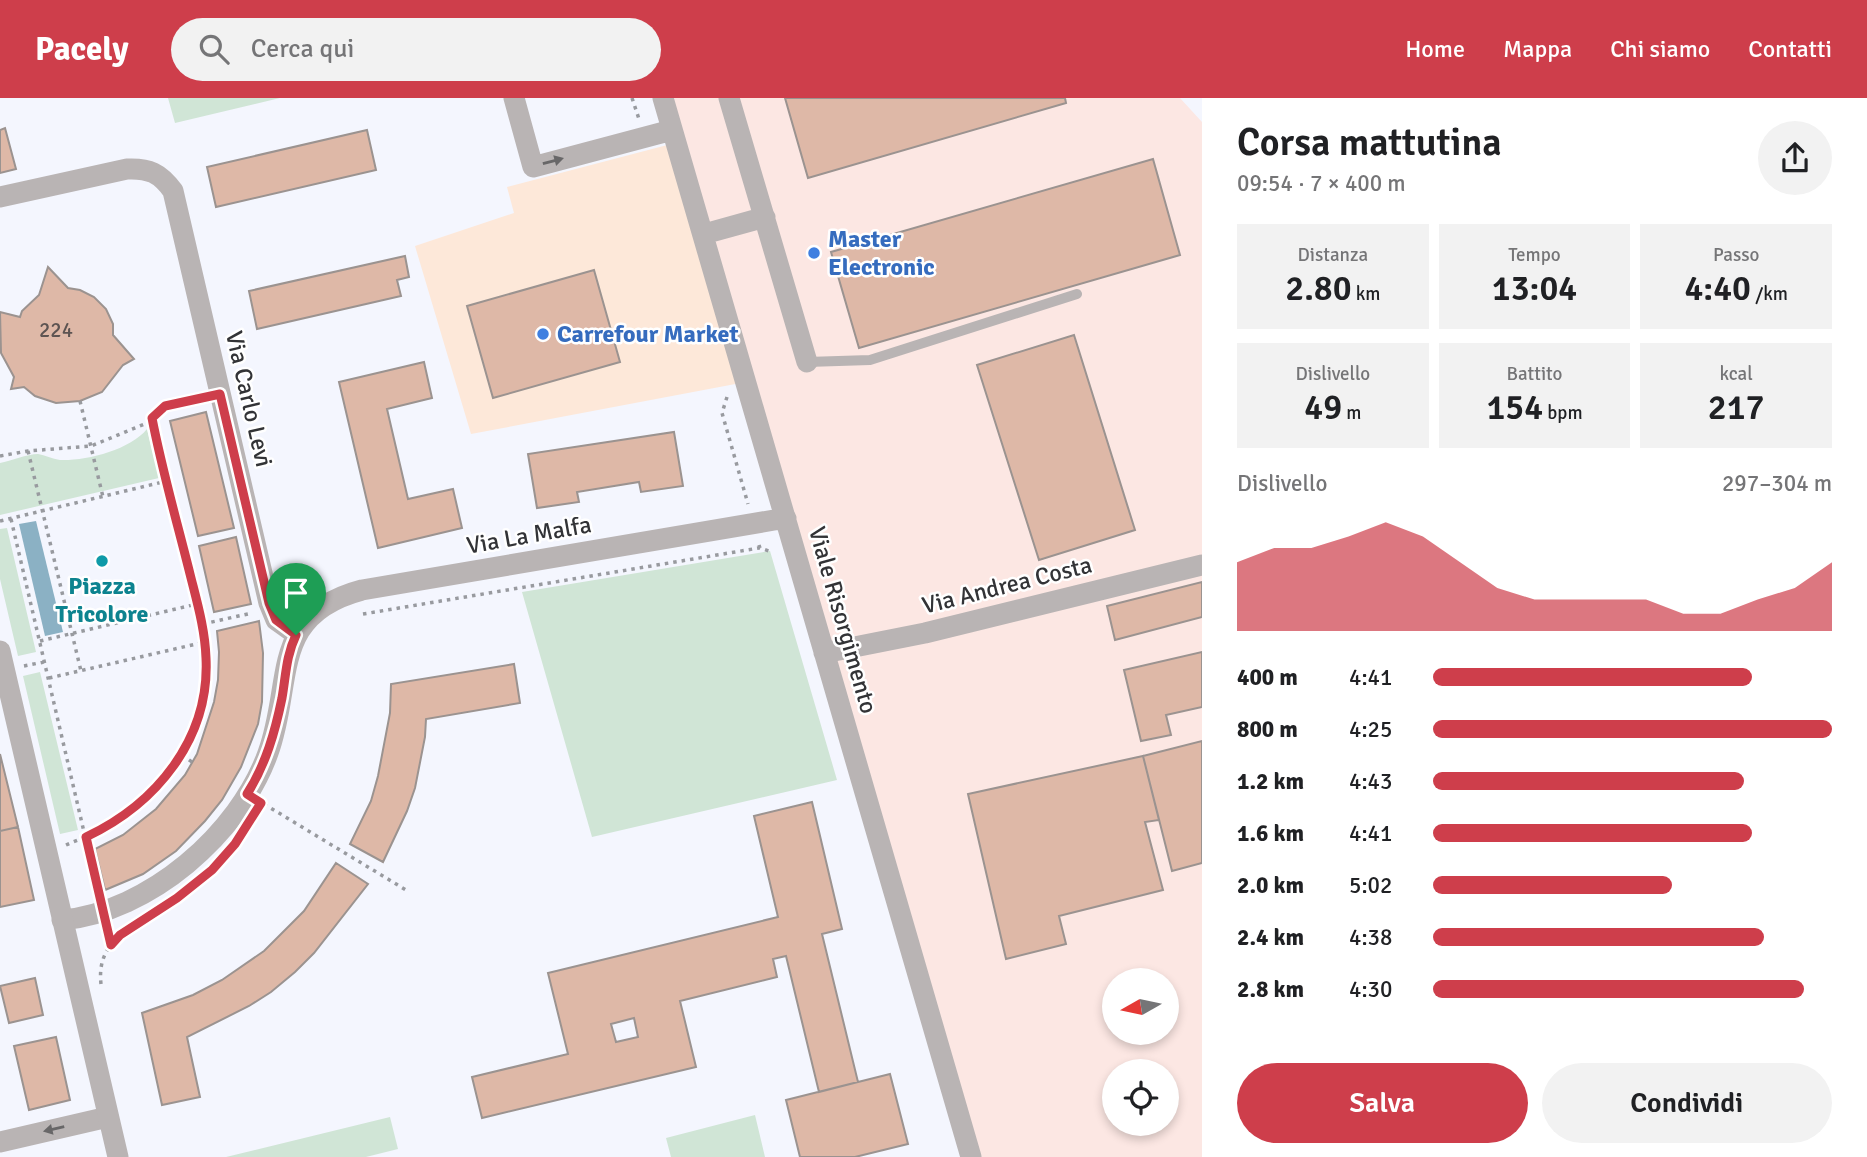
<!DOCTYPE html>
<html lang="it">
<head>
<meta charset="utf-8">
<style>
	body { margin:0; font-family:Signika,sans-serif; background:#f2f2f2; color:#202124; height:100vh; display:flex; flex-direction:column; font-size:26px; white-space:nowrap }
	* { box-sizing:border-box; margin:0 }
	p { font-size:23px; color:#757577 }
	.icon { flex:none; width:38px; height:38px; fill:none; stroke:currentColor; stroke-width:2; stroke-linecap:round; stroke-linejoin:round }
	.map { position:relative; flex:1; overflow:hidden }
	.panel { display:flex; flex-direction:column; background:#fff; width:665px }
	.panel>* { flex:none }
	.needle { width:46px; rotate:261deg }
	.tools { position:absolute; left:1102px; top:870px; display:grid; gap:14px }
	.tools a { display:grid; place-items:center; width:77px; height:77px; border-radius:50%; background:#fff; box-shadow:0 4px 10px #0003; font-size:35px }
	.pin { position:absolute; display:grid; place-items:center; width:60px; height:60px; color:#fff; margin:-72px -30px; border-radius:50% 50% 50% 0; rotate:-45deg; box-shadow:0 0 7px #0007 }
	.pin .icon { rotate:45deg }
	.round { display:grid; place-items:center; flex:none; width:74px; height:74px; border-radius:37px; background:#f2f2f2 }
	.summary { display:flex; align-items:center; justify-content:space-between; height:119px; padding:0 35px }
	h1 { font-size:38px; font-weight:600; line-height:52px }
	.stats { display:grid; grid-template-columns:repeat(3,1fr); gap:10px; height:119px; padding:7px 35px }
	.stats div { display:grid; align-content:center; border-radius:0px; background:#f2f2f2; text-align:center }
	.stats b { font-size:35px; font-weight:600 }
	.stats small { font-size:19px; font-weight:400 }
	.stats p { font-size:19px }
	.chart { height:196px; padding:14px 35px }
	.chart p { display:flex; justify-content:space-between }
	.chart svg { width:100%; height:126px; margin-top:7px; fill:#ce3e4b; opacity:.7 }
	.cta { display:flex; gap:14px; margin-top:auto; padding:14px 35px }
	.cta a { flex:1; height:80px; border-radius:42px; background:#ce3e4b; color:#fff; font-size:28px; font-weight:600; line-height:80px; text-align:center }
	.cta a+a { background:#f2f2f2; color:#202124 }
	ul { padding:0 35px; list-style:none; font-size:23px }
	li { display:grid; grid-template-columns:112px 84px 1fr; align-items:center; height:52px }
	li i { height:18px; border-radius:9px; background:#ce3e4b }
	header { display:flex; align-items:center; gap:42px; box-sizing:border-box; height:98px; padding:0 35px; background:#ce3e4b; color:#fff }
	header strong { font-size:33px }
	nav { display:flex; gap:38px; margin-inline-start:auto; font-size:24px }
	.search { width:490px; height:63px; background:#f2f2f2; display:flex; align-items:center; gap:18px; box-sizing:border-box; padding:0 24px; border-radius:38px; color:#757577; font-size:26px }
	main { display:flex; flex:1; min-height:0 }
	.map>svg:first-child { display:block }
	.commercial { fill:#fde8d9 }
	.industrial { fill:#fce7e3; fill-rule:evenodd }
	.green { fill:#d0e5d6 }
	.water { fill:#8bb1c4 }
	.building { fill:#deb8a7; stroke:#9b9390; stroke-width:2; fill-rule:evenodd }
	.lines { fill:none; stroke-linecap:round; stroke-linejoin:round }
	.path { stroke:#989a9f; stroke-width:3.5; stroke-dasharray:3.5 5; stroke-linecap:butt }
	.service { stroke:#b9b4b4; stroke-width:10 }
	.minor { stroke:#b9b4b4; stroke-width:21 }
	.tertiary { stroke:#b9b4b4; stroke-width:21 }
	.oneway { fill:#686768 }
	.route-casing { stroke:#fff; stroke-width:14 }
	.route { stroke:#ce3e4b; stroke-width:9 }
	.shop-dot { fill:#3f7fe0; stroke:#fff; stroke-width:2.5 }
	.culture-dot { fill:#0f9aa8; stroke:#fff; stroke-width:2.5 }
	.labels { text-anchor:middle; stroke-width:5; stroke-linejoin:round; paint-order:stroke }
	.number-label { font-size:21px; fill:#5d5452 }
	.shop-label { font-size:24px; font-weight:bold; fill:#366cbe; stroke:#fff; text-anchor:start }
	.street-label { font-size:24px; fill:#323336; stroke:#fff }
	.culture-label { font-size:24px; font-weight:bold; fill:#0d838f; stroke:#fff }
</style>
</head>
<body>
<header>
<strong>Pacely</strong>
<div class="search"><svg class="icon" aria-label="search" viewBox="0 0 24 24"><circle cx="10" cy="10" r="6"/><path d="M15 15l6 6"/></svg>Cerca qui</div>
<nav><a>Home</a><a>Mappa</a><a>Chi siamo</a><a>Contatti</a></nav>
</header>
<main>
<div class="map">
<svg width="1202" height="1059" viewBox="0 0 1202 1059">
	<rect width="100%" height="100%" fill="#f4f6fe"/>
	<!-- commercial -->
	<path class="commercial" d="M675,45L746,284L471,336L415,148L514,115L507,89Z"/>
	<!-- industrial -->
	<path class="industrial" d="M669,0H1180L1202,24V1059H980ZM1115,882H1167V934H1115ZM1115,973H1167V1026H1115Z"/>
	<!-- green -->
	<path class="green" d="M168,0H280L175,25Z
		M147,331L159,380L0,417V365C11,363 27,356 38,356C45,357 52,361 60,362C86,363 130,352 147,331Z
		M7,430L36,554L18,558L0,481V431Z
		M770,453L837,682L592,739L522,494Z
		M40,574L78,732L60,736L23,578Z
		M755,1017L765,1059H671L666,1040Z
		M390,1019L398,1051L366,1059H226Z"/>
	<!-- water -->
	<path class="water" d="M36,423L63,534L45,538L19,426Z"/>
	<!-- building -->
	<path class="building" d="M785,0H1065L1066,5L808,80Z
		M5,30L16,71L0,75V32Z
		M367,32L376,72L216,109L207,69Z
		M1153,61L1180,157L859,250L831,154Z
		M405,158L409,179L397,182L401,198L257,231L249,193Z
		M48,169L68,190L80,192L94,199L106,211L113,226V237L134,261L123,267L102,294L80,303L56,305L35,298L24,289L11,291L14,279L1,255L0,214L20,219L22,213L39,197Z
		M594,172L620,264L493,300L467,208Z
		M1074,237L1135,432L1039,462L977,267Z
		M424,264L432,300L387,311L408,401L453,391L462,430L378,450L339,284Z
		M206,314L234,430L198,438L170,323Z
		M674,334L683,388L641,394L639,384L577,394L579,404L537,410L528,356Z
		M236,439L251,506L214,514L199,448Z
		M1202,484V519L1115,542L1107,508Z
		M259,523L263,555L262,604L258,626L241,669L222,702L205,723L176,753L143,776L105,792L95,751L123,737L156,711L185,677L197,656L214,604L218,582L219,554L217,533Z
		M1202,554V609L1166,617L1171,637L1141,643L1124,572Z
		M514,566L520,605L426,621L425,639L415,690L407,713L383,764L350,746L371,703L378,678L390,615L391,586Z
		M1202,643V765L1172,773L1143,658Z
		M0,656L18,729L0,733Z
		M1143,658L1159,722L1145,724L1163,792L1059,818L1066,846L1006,861L968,696Z
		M812,704L842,831L822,836L858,984L819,994L786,858L773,861L777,879L680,903L696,969L482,1020L472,979L568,956L548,875L778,819L754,718ZM634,920L638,939L616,944L611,926Z
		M18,729L34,802L0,809V733Z
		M336,765L368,786L314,855L295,874L271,894L249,908L187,939L200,999L162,1007L142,915L193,897L222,882L264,853L304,813Z
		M35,880L43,917L9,925L0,888Z
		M56,939L70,1002L29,1012L14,948Z
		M890,976L908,1046L855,1059H800L786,1002Z"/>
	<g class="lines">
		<!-- path -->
		<path class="path" d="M632,0L639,21
			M727,299L722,315L748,406
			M80,303L103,399
			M28,353L81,573
			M0,358L28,353L91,348L152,323
			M11,421L98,794
			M0,423L167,383
			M759,447L760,450L772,454
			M363,516L759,450
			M203,526L252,515
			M40,543L197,506
			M24,568L44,564
			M49,580L205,544
			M182,657L192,664
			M264,706L406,792
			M66,747C79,741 93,737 105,730C165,696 210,631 206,560C205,531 197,504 190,476C177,424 162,372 152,320L165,308L201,300
			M107,832L111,847
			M101,886C97,850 119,837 146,820"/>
		<!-- service -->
		<path class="service" d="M807,264L870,262L1077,196"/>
		<!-- minor -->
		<path class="minor" d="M514,0L533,69L672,32
			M663,0L971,1059
			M729,0L807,264
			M0,99L127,71C149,70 160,75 173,93L269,505L276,522L297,537
			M704,136L765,119
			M824,555L925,535L1202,467
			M62,822C149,814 239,736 268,655C294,584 268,517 362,492L786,420
			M0,1044L108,1019"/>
		<!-- tertiary -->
		<path class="tertiary" d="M0,553L118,1059"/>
	</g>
	<!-- one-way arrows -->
	<defs><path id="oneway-solid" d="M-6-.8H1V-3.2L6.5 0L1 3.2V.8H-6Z" transform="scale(1.75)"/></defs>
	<g class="oneway">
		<use href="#oneway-solid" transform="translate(553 63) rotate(-15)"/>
		<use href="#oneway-solid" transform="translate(54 1031) rotate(167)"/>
	</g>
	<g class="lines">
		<defs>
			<path id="route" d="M220,296L269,505L276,522L296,537C286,558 286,577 282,600C275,634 266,666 247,696L261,705L235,746L212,772L177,800L120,837L111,847L86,739C156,706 210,641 206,560C205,531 197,504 190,476C177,424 162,372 152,320L165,308Z"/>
		</defs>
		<!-- route casing -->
		<use href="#route" class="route-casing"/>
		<!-- route -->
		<use href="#route" class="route"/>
	</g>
	<!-- markers -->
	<g class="shop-dot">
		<circle cx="814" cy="155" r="7"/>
		<circle cx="543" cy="236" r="7"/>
	</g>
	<circle class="culture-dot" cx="102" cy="463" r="7"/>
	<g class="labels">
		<!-- number labels -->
		<g class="number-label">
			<text x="56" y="239">224</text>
		</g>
		<!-- shop labels -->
		<g class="shop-label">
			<text x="828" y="149">Master<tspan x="828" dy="28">Electronic</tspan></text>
			<text x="557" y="244">Carrefour Market</text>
		</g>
		<!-- street labels -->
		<g class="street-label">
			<text transform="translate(249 301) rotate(77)" y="8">Via Carlo Levi</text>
			<text transform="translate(529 437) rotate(-10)" y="8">Via La Malfa</text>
			<text transform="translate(1007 487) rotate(-14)" y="8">Via Andrea Costa</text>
			<text transform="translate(843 522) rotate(74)" y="8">Viale Risorgimento</text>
		</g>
		<!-- culture labels -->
		<g class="culture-label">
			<text x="102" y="496">Piazza<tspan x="102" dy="28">Tricolore</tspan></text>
		</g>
	</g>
</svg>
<div class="tools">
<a><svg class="needle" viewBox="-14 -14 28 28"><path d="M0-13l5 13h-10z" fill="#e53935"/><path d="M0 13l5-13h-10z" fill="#757577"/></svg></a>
<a><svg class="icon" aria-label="locate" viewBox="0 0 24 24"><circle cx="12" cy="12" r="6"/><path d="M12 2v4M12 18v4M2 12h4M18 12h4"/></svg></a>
</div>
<div class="pin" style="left:296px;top:537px;background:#1e9e55"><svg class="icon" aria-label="arrive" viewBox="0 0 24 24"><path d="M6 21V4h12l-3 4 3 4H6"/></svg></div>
</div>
<section class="panel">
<div class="summary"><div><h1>Corsa mattutina</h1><p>09:54 · 7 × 400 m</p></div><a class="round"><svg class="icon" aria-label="share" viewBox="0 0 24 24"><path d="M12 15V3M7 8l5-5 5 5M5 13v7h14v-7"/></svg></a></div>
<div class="stats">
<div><p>Distanza</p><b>2.80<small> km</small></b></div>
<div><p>Tempo</p><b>13:04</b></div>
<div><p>Passo</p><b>4:40<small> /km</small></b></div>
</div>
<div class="stats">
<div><p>Dislivello</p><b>49<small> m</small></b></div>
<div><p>Battito</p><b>154<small> bpm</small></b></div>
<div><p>kcal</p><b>217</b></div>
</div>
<div class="chart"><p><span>Dislivello</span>297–304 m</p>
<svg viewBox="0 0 160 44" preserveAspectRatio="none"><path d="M0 44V20L10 15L20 15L30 11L40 6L50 11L60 20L70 29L80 33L90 33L100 33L110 33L120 38L130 38L140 33L150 29L160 20V44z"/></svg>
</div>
<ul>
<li><b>400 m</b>4:41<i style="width:80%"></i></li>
<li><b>800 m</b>4:25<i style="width:100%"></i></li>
<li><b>1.2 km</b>4:43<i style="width:78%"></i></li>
<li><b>1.6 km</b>4:41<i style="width:80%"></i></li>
<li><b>2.0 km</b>5:02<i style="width:60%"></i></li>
<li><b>2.4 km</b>4:38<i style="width:83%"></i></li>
<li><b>2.8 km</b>4:30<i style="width:93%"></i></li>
</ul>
<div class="cta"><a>Salva</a><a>Condividi</a></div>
</section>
</main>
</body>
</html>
